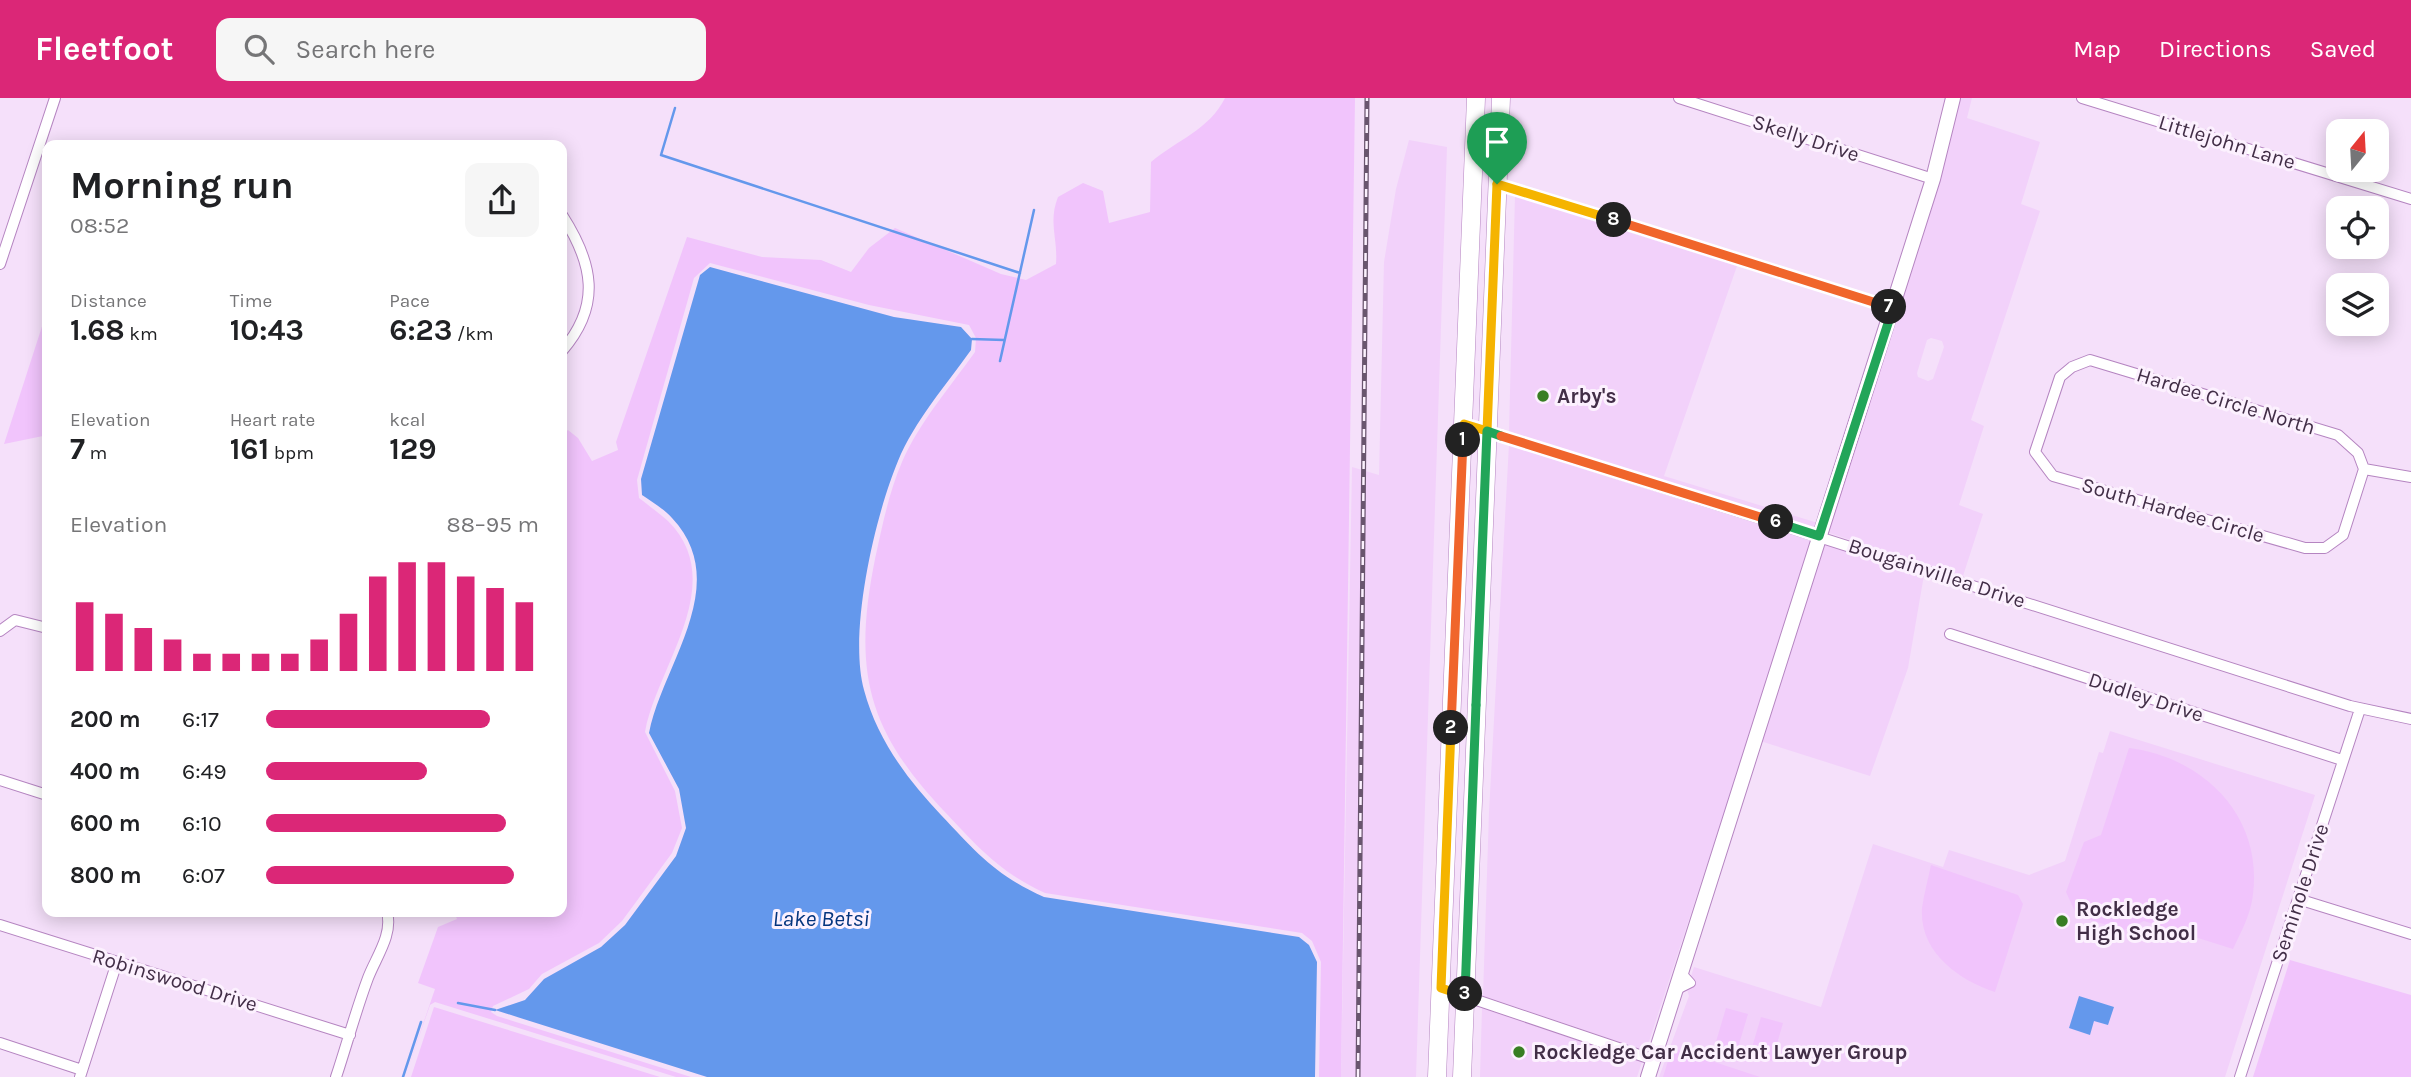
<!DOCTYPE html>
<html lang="en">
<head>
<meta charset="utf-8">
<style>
	body { margin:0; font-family:Karla,sans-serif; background:#f6f6f6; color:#202124; height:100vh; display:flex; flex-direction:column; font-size:26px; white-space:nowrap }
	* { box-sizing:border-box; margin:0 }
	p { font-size:23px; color:#757577 }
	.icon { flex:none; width:38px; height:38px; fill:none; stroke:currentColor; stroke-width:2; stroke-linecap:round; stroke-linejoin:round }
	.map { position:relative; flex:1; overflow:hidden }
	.side { position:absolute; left:42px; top:42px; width:525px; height:777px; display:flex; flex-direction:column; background:#fff; border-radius:14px; box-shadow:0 4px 18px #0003 }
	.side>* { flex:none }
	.needle { width:46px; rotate:18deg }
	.controls { position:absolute; left:2326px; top:21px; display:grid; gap:14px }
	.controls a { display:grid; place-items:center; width:63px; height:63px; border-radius:14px; background:#fff; box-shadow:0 4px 18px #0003; font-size:35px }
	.pin { position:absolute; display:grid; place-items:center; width:60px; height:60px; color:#fff; margin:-72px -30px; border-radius:50% 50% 50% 0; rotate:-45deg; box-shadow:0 0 7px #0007 }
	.pin .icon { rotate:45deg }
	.km { position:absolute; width:35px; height:35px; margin:-18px; border-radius:50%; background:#222; color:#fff; font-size:19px; line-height:35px; text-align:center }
	.round { display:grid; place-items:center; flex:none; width:74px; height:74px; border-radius:14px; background:#f6f6f6 }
	.headline { display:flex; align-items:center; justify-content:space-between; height:119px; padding:0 28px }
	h1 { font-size:38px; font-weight:700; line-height:52px }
	.figures { display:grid; grid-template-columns:repeat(3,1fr); gap:10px; height:119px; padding:7px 28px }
	.figures div { display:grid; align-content:center }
	.figures b { font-size:30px; font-weight:700 }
	.figures small { font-size:19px; font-weight:400 }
	.figures p { font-size:19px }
	.chart { height:196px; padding:14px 28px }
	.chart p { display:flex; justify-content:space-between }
	.chart svg { width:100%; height:126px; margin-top:7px; stroke:#db2777; stroke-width:6 }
	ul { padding:0 28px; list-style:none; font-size:23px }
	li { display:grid; grid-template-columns:112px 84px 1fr; align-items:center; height:52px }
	li i { height:18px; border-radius:9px; background:#db2777 }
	header { display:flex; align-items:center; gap:42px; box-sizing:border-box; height:98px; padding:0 35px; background:#db2777; color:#fff }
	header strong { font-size:33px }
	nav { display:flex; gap:38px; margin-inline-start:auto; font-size:24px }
	.search { width:490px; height:63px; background:#f6f6f6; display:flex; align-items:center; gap:18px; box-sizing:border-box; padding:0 24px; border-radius:14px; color:#757577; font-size:26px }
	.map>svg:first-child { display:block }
	.built { fill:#f2d1fa; fill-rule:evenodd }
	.green { fill:#f1c4fc }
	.water { fill:#6498ec }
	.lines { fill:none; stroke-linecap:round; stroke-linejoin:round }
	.stream { stroke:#6498ec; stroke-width:2.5 }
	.pedestrian-casing { stroke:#b585c1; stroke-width:10 }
	.minor-casing { stroke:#b585c1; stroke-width:12 }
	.tertiary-casing { stroke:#b585c1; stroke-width:16 }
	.primary-casing { stroke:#b585c1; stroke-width:19 }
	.pedestrian { stroke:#fff; stroke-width:8 }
	.minor { stroke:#fff; stroke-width:10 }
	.tertiary { stroke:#fff; stroke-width:14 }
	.primary { stroke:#fff; stroke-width:18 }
	.rail-casing { stroke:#69556e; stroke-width:5 }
	.rail { stroke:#fcf1fe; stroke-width:2.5; stroke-dasharray:8; stroke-linecap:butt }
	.split-1-casing { stroke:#fff; stroke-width:14 }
	.split-2-casing { stroke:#fff; stroke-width:14 }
	.split-3-casing { stroke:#fff; stroke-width:14 }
	.split-4-casing { stroke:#fff; stroke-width:14 }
	.split-5-casing { stroke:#fff; stroke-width:14 }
	.split-6-casing { stroke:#fff; stroke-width:14 }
	.split-7-casing { stroke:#fff; stroke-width:14 }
	.split-8-casing { stroke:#fff; stroke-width:14 }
	.split-9-casing { stroke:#fff; stroke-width:14 }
	.split-1 { stroke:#f5b400; stroke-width:9 }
	.split-2 { stroke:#f0652b; stroke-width:9 }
	.split-3 { stroke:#f5b400; stroke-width:9 }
	.split-4 { stroke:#22a559; stroke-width:9 }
	.split-5 { stroke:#22a559; stroke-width:9 }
	.split-6 { stroke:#f0652b; stroke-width:9 }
	.split-7 { stroke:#22a559; stroke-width:9 }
	.split-8 { stroke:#f0652b; stroke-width:9 }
	.split-9 { stroke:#f5b400; stroke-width:9 }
	.poi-dot { fill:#387e23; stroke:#fcf1fe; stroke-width:2.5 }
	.labels { text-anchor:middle; stroke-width:6; stroke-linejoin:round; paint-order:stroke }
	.street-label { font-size:21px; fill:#422e47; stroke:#fcf1fe }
	.poi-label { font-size:21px; font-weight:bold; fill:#422e47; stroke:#fcf1fe; text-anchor:start }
	.water-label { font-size:23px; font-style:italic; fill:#04357e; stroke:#fcf1fe }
</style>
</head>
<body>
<header>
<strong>Fleetfoot</strong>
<div class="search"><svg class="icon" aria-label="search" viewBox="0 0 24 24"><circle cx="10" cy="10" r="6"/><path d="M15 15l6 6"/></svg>Search here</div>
<nav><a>Map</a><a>Directions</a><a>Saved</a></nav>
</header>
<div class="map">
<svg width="2411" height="979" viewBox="0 0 2411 979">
	<rect width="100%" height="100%" fill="#f5e0fa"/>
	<!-- built -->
	<path class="built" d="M1958,0H1972L1967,20L2040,44L2021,106L2040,113L1971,322L1984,328L1959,407L1983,416L1963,478L1826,434ZM1931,240L1942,243L1944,249L1933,281L1928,283L1918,279L1917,275L1927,242Z
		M1409,42L1447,49L1416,979H1341L1352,369L1379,377L1384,164L1396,91Z
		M1515,97L1746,170L1737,168L1664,378L1818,425L1816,431L1509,334Z
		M1509,346L1813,442L1646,953L1483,898L1489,714Z
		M1822,445L1924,477L1908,570L1870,678L1760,643Z
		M2110,633L2315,697L2225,979H1659L1689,898L1687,891L1694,869L1821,909L1873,746L1943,769L1949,752L2029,777L2065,763L2099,654L2103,655Z
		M1482,910L1642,964L1637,979H1480Z"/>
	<!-- green -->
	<path class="green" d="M1225,0H1355L1341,979H1319L1321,864L1312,843L1302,835L1045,795C998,773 978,749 943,712C866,630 853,571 875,461C882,429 889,394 902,364C919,325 950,289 975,254L976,240L969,227L869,207L710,165L694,180L637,382L639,400C648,407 659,415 668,423C730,485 657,568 645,634L675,693L682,730L672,755L622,823L599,845L542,876L529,891L493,908L491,914L497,918L691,979H676L435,904L430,907L405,979L435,891L418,885L438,829L457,821L454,814H562V337L568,332L578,340L592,363L618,352L616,344L687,139L762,159L821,162L851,174L869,150L895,130L1001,176L1026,182L1056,166C1058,140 1048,124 1058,99L1083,85L1103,93L1109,125L1150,114L1151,64C1177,42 1209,32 1225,0Z
		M47,213V351L43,338L4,346Z
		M2129,650C2202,659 2263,717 2253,796C2251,816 2241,834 2233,851L2144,823L2124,832L2077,818L2066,794L2084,744L2101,737Z
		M1931,767L2018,797L2023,806L1995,894C1959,882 1919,854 1922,810C1924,796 1928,781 1931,767Z
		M2290,862L2411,897V979H2253Z
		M434,909L660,979H411Z
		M1726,910L1748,916L1737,953L1715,947Z
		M1761,919L1783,925L1772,963L1750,956Z
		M1672,950L1760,979H1663Z"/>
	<!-- water -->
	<path class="water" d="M710,169L894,219L961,229L972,241L971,252C946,287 914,324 898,363C875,418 848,534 864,592C877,641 907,681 941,717C977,755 995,777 1044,799L1299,839L1309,847L1317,864L1315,979H707L495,912L525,902L544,881L601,849L625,827L676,758L686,730L679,691L649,635C662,567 734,486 672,420C664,411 652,404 642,397L641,381L700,177Z
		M2079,898L2114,909L2108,927L2094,923L2090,937L2069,930Z"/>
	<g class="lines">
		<!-- stream -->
		<path class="stream" d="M675,10L661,57L1020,175
			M972,241L1004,242
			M1000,263L1034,112
			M458,905L495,912
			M403,979L421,924"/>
		<defs>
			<path id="pedestrian" d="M1682,875L1691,885L1677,892Z"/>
			<path id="minor" d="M1679,0L1933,81
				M2082,0L2411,101
				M1497,86L1893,210
				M562,117C593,165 602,207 562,253
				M0,166L55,0
				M2090,262L2338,337L2358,355L2364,371L2343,437L2325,450H2305L2053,378L2035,354L2060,279L2072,269Z
				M1464,326L2350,608L2411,621
				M2364,371L2411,379
				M0,533L15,522L47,530
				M1950,536L2342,662
				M0,682L47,697
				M2298,801L2411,836
				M0,827L350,937
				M1441,890L1654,962
				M0,945L82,972
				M80,979L117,864
				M336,979C347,946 356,912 368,880C376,859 393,837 387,814
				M2240,979L2360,611"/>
			<path id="tertiary" d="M1648,979L1933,81L1953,0"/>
			<path id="primary" d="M1437,979L1476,0
				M1462,979L1501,0"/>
		</defs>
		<!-- pedestrian casing -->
		<use href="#pedestrian" class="pedestrian-casing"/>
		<!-- minor casing -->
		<use href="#minor" class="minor-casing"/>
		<!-- tertiary casing -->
		<use href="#tertiary" class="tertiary-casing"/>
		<!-- primary casing -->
		<use href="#primary" class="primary-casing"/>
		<!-- pedestrian -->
		<use href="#pedestrian" class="pedestrian"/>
		<!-- minor -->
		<use href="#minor" class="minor"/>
		<!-- tertiary -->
		<use href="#tertiary" class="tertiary"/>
		<!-- primary -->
		<use href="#primary" class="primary"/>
		<defs>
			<path id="rail" d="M1358,979L1367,0"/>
		</defs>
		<!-- rail casing -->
		<use href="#rail" class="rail-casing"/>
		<!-- rail -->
		<use href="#rail" class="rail"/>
	</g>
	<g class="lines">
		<defs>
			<path id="split-1" d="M1463,342L1464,326L1487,333L1497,86"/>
			<path id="split-2" d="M1451,630L1463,342"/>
			<path id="split-3" d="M1451,630L1441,890L1465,898V896"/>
			<path id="split-4" d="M1465,896L1476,607"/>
			<path id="split-5" d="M1476,607L1487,333L1501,338"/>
			<path id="split-6" d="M1501,338L1776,424"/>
			<path id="split-7" d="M1776,424L1819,438L1892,213L1889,209"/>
			<path id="split-8" d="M1614,122L1889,209"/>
			<path id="split-9" d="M1497,86L1614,122"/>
		</defs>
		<!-- split-1 casing -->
		<use href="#split-1" class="split-1-casing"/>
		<!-- split-2 casing -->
		<use href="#split-2" class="split-2-casing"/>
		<!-- split-3 casing -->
		<use href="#split-3" class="split-3-casing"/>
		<!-- split-4 casing -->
		<use href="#split-4" class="split-4-casing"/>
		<!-- split-5 casing -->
		<use href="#split-5" class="split-5-casing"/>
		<!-- split-6 casing -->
		<use href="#split-6" class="split-6-casing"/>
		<!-- split-7 casing -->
		<use href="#split-7" class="split-7-casing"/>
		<!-- split-8 casing -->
		<use href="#split-8" class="split-8-casing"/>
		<!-- split-9 casing -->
		<use href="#split-9" class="split-9-casing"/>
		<!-- split-1 -->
		<use href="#split-1" class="split-1"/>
		<!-- split-2 -->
		<use href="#split-2" class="split-2"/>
		<!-- split-3 -->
		<use href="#split-3" class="split-3"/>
		<!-- split-4 -->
		<use href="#split-4" class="split-4"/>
		<!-- split-5 -->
		<use href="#split-5" class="split-5"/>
		<!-- split-6 -->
		<use href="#split-6" class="split-6"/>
		<!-- split-7 -->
		<use href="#split-7" class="split-7"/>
		<!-- split-8 -->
		<use href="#split-8" class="split-8"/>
		<!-- split-9 -->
		<use href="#split-9" class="split-9"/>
	</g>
	<!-- markers -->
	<g class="poi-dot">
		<circle cx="1543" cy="298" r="7"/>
		<circle cx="2062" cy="823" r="7"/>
		<circle cx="1519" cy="954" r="7"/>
	</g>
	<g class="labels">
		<!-- street labels -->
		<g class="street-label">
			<text transform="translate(1806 40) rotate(18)" y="7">Skelly Drive</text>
			<text transform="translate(2227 44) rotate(17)" y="7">Littlejohn Lane</text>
			<text transform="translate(2226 303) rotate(17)" y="7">Hardee Circle North</text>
			<text transform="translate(2173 412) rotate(16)" y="7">South Hardee Circle</text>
			<text transform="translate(1937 475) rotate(18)" y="7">Bougainvillea Drive</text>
			<text transform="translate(2146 599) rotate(18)" y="7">Dudley Drive</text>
			<text transform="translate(2300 795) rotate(-72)" y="7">Seminole Drive</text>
			<text transform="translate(175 882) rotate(17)" y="7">Robinswood Drive</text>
		</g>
		<!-- poi labels -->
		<g class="poi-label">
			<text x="1557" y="305">Arby's</text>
			<text x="2076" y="818">Rockledge<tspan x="2076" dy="24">High School</tspan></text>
			<text x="1533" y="961">Rockledge Car Accident Lawyer Group</text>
		</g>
		<!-- water labels -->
		<g class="water-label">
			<text x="821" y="828">Lake Betsi</text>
		</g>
	</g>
</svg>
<div class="controls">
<a><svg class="needle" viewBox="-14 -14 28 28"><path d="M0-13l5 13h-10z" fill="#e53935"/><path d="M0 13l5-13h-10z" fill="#757577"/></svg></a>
<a><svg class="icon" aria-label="locate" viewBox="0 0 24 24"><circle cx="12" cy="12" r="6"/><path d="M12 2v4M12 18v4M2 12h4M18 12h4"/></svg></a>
<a><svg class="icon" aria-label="layers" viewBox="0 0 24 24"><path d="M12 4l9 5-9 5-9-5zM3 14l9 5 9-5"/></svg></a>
</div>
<div class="pin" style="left:1497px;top:86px;background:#1e9e55"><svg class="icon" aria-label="arrive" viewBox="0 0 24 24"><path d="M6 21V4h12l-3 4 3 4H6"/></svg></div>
<b class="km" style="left:1463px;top:342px">1</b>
<b class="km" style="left:1451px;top:630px">2</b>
<b class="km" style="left:1465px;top:896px">3</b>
<b class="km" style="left:1776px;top:424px">6</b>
<b class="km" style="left:1889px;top:209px">7</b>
<b class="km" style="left:1614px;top:122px">8</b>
<section class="side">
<div class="headline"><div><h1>Morning run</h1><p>08:52</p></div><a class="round"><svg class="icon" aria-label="share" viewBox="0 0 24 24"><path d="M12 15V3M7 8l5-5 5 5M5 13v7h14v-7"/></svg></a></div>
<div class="figures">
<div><p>Distance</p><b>1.68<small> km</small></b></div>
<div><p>Time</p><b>10:43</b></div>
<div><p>Pace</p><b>6:23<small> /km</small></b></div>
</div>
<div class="figures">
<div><p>Elevation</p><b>7<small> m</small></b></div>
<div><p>Heart rate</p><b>161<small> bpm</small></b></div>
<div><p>kcal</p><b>129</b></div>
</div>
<div class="chart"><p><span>Elevation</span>88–95 m</p>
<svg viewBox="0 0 160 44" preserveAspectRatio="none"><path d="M5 44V20M15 44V24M25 44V29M35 44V33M45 44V38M55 44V38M65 44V38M75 44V38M85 44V33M95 44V24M105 44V11M115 44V6M125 44V6M135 44V11M145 44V15M155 44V20"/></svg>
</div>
<ul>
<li><b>200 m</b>6:17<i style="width:82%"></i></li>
<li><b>400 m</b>6:49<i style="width:59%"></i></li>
<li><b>600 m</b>6:10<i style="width:88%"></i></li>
<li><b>800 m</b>6:07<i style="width:91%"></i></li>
</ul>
</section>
</div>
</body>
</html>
